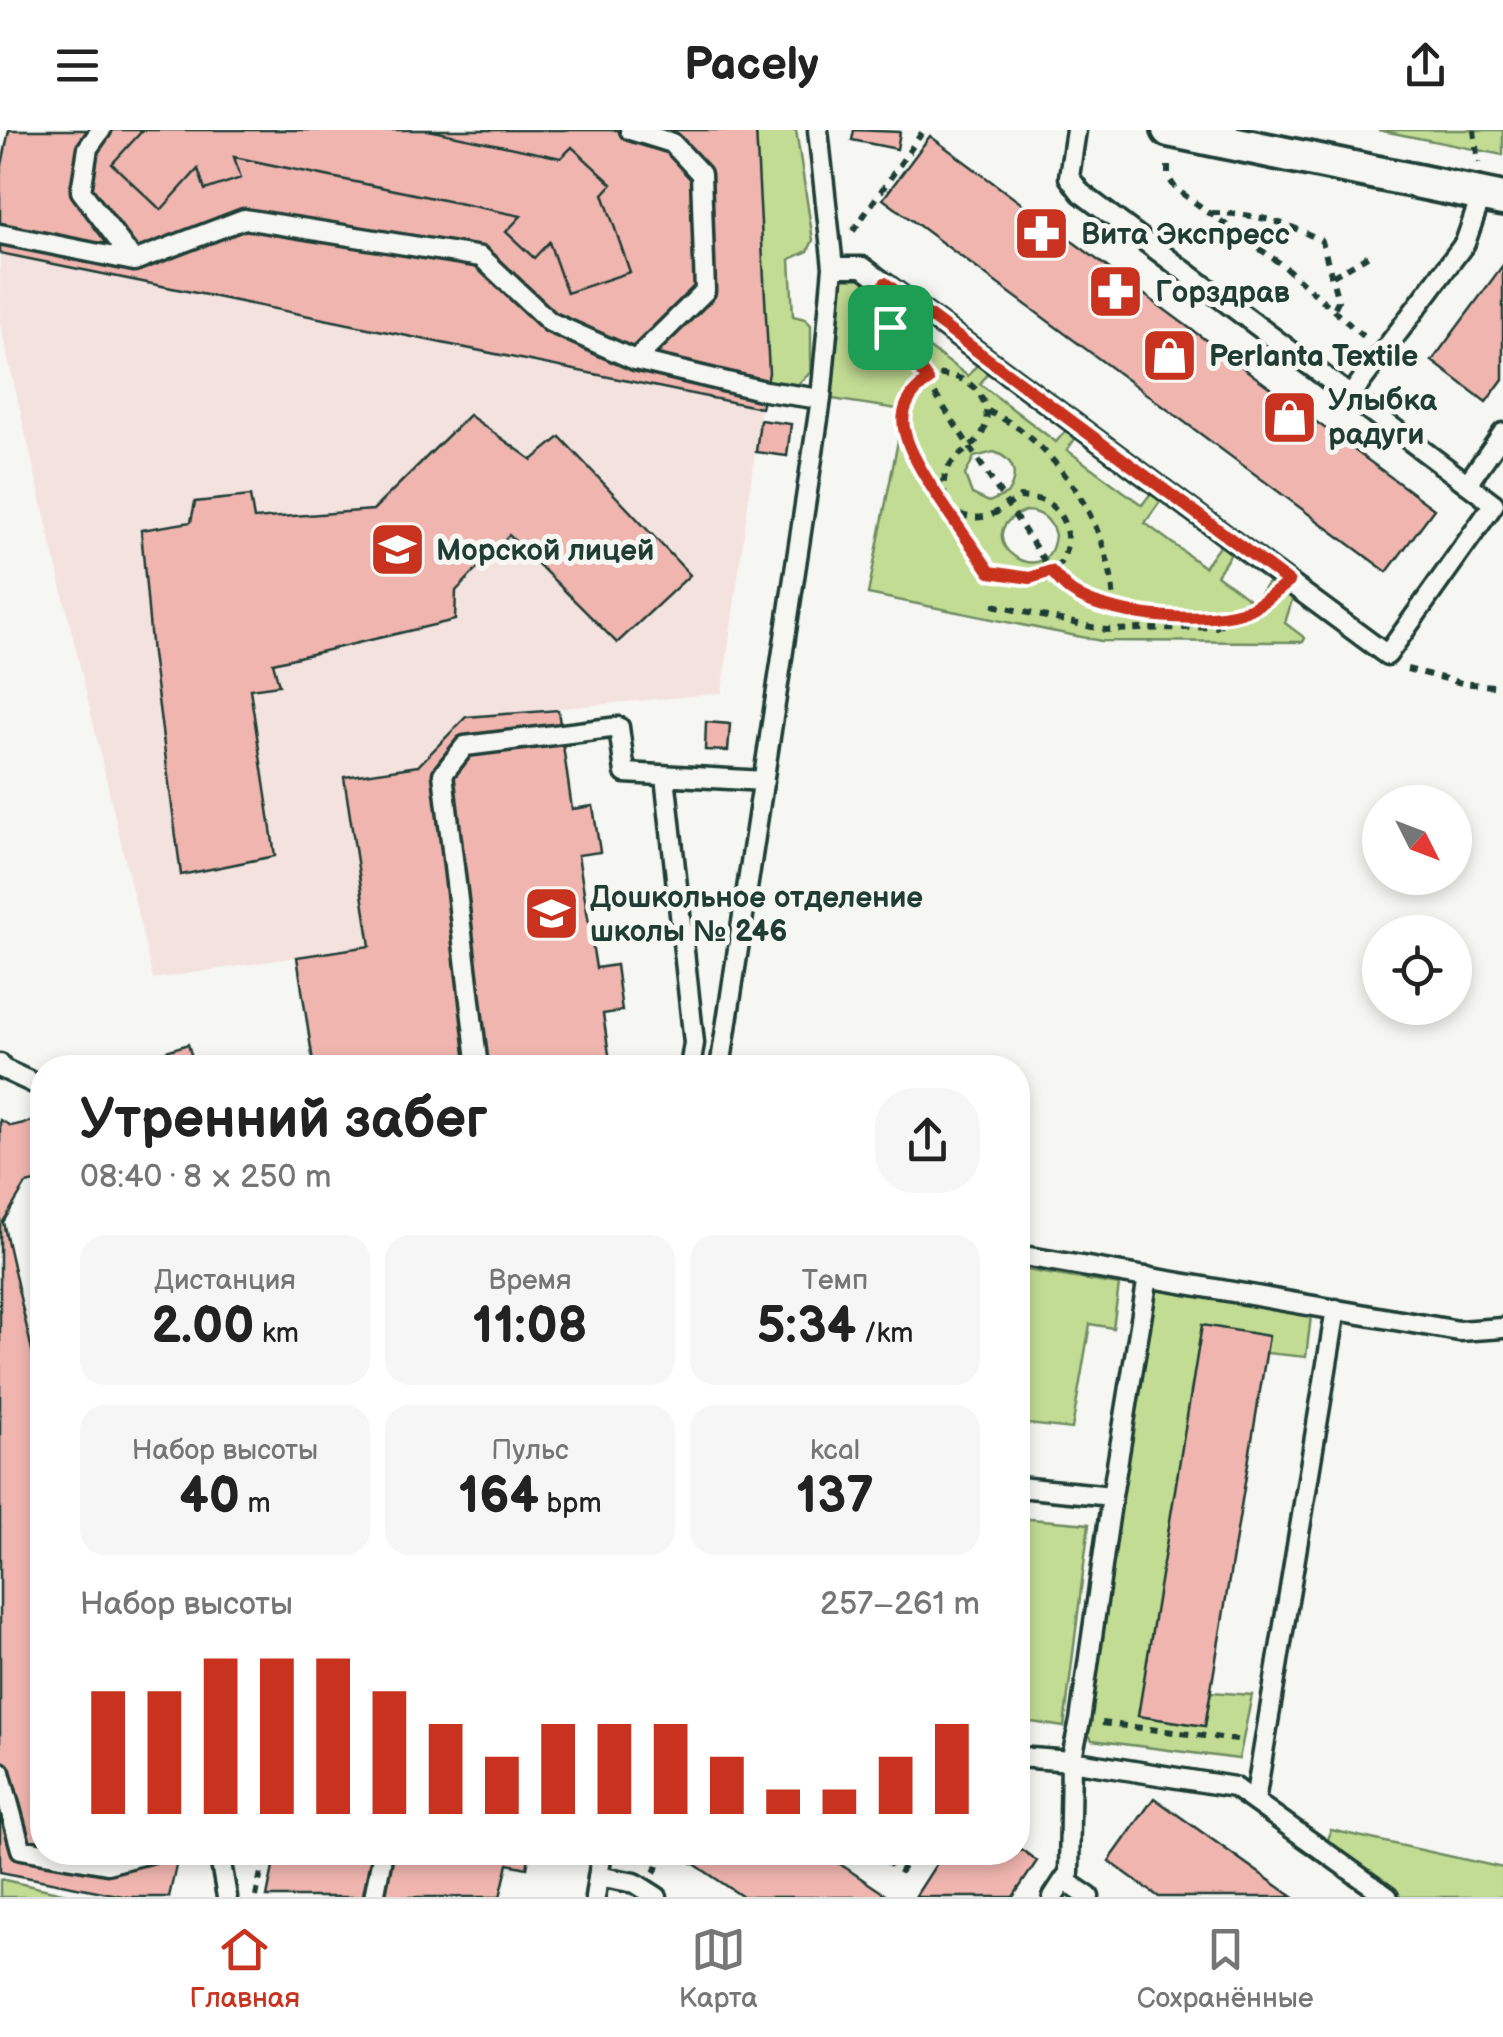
<!DOCTYPE html>
<html lang="ru">
<head>
<meta charset="utf-8">
<style>
	body { margin:0; font-family:"Balsamiq Sans",sans-serif; background:#f6f6f6; color:#222; height:100vh; display:flex; flex-direction:column; font-size:38px; white-space:nowrap }
	* { box-sizing:border-box; margin:0 }
	p { font-size:32px; color:#767676 }
	.icon { flex:none; width:55px; height:55px; fill:none; stroke:currentColor; stroke-width:2; stroke-linecap:round; stroke-linejoin:round }
	.map { position:relative; flex:1; overflow:hidden }
	.drawer { position:absolute; left:30px; top:925px; width:1000px; height:810px; display:flex; flex-direction:column; background:#fff; border-radius:40px; box-shadow:0 5px 15px #0003 }
	.drawer>* { flex:none }
	.needle { width:65px; rotate:132deg }
	.fabs { position:absolute; left:1362px; top:655px; display:grid; gap:20px }
	.fabs a { display:grid; place-items:center; width:110px; height:110px; border-radius:50%; background:#fff; box-shadow:0 5px 15px #0003; font-size:50px }
	.pin { position:absolute; display:grid; place-items:center; width:85px; height:85px; color:#fff; margin:-42px; border-radius:20px; box-shadow:0 5px 15px #0006 }
	.round { display:grid; place-items:center; flex:none; width:105px; height:105px; border-radius:40px; background:#f6f6f6 }
	.head { display:flex; align-items:center; justify-content:space-between; height:170px; padding:0 50px }
	h1 { font-size:55px; font-weight:600; line-height:75px }
	.metrics { display:grid; grid-template-columns:repeat(3,1fr); gap:15px; height:170px; padding:10px 50px }
	.metrics div { display:grid; align-content:center; border-radius:25px; background:#f6f6f6; text-align:center }
	.metrics b { font-size:50px; font-weight:600 }
	.metrics small { font-size:28px; font-weight:400 }
	.metrics p { font-size:28px }
	.chart { height:280px; padding:20px 50px }
	.chart p { display:flex; justify-content:space-between }
	.chart svg { width:100%; height:180px; margin-top:10px; stroke:#c8321e; stroke-width:6 }
	header { display:flex; justify-content:space-between; align-items:center; height:130px; padding:0 50px; background:#fff; font-size:45px; font-weight:600 }
	.menu { display:flex; justify-content:space-around; align-items:center; height:140px; border-top:2px solid #e0e0e0; background:#fff; font-size:28px; color:#767676 }
	.menu a { display:grid; justify-items:center; gap:5px }
	.menu .selected { color:#c8321e }
	.map>svg:first-child { display:block }
	.built { fill:#f4e2de }
	.green { fill:#c2dc93; stroke:#708c64; stroke-width:2.5; fill-rule:evenodd }
	.building { fill:#f0b5af; stroke:#1f3d34; stroke-width:2.5 }
	.lines { fill:none; stroke-linecap:round; stroke-linejoin:round }
	.service-casing { stroke:#1f3d34; stroke-width:25 }
	.minor-casing { stroke:#1f3d34; stroke-width:40 }
	.path { stroke:#1f3d34; stroke-width:6; stroke-dasharray:8 8; stroke-linecap:butt }
	.service { stroke:#f6f6f2; stroke-width:18 }
	.minor { stroke:#f6f6f2; stroke-width:32 }
	.route-casing { stroke:#fff; stroke-width:20 }
	.route { stroke:#c8321e; stroke-width:12 }
	.labels { text-anchor:middle; stroke-width:10; stroke-linejoin:round; paint-order:stroke }
	.poi-label { font-size:30px; font-weight:bold; fill:#1f3d34; stroke:#f6f6f2; text-anchor:start }
</style>
</head>
<body>
<header><svg class="icon" aria-label="menu" viewBox="0 0 24 24"><path d="M4 6h16M4 12h16M4 18h16"/></svg>Pacely<svg class="icon" aria-label="share" viewBox="0 0 24 24"><path d="M12 15V3M7 8l5-5 5 5M5 13v7h14v-7"/></svg></header>
<div class="map">
<svg width="1503" height="1767" viewBox="0 0 1503 1767">
	<rect width="100%" height="100%" fill="#f6f6f2"/>
	<filter id="ink" filterUnits="userSpaceOnUse"><feTurbulence type="fractalNoise" baseFrequency=".01" numOctaves="2"/><feDisplacementMap in="SourceGraphic" scale="20" xChannelSelector="R" yChannelSelector="G"/><feConvolveMatrix kernelMatrix="1 2 1 2 8 2 1 2 1" color-interpolation-filters="sRGB"/></filter>
	<g filter="url(#ink)">
		<!-- built -->
		<path class="built" d="M0,123L761,278L722,563L466,587L418,636L370,816L153,849L0,194Z"/>
		<!-- green -->
		<path class="green" d="M756,0H796L813,110L808,121L790,129L793,186L805,189L811,195V242L795,257L766,252Z
			M1378,0H1503V25Z
			M838,137H863L927,184L910,204L968,246L984,226L994,234L980,254L1056,312L1073,292L1082,299L1067,320L1142,375L1157,355L1167,362L1145,393L1204,437L1227,406L1237,414L1217,445L1253,472L1276,443L1296,457L1285,493L1305,508L1303,512L1101,511L868,464L904,280L832,269ZM994,322C1015,329 1019,346 1007,364L989,372L972,364L965,345L974,327ZM1025,381C1041,381 1051,389 1055,405C1049,468 961,406 1025,381Z
			M1019,1139L1119,1155L1113,1198L1090,1194L1072,1299L1018,1293Z
			M1145,1158L1311,1186L1306,1227L1266,1223L1269,1206L1139,1586L1205,1596L1211,1562L1252,1565L1239,1629L1092,1610L1080,1591Z
			M1018,1388L1089,1394L1064,1597L1018,1590Z
			M1331,1700L1503,1738V1767H1402L1327,1713Z
			M0,1749L80,1767H0Z"/>
		<!-- building -->
		<path class="building" d="M9,0H756L769,243L761,278L0,123V45Z
			M143,0H428L561,28L572,17L612,54L603,64L630,142L567,163L549,112L534,128L506,102L521,86L234,27L241,48L205,60L198,39L161,80L112,34Z
			M854,0L900,2L897,19L852,10Z
			M930,6L1434,379L1387,442L883,69Z
			M1503,135V249L1486,272L1432,231Z
			M469,285L532,330L560,307L690,445L617,513L509,405L456,461L455,490L273,533L279,555L250,559L275,726L181,745L152,524L141,400L191,392L195,372L250,366L254,389L373,380Z
			M760,290L791,294L787,326L756,322Z
			M558,580L572,679L593,676L600,722L578,725L596,838L616,835L622,881L603,884L611,938H314L297,827L370,816L344,647L418,636L466,587Z
			M706,592L730,594L728,621L705,620Z
			M188,914L195,938H165L160,923Z
			M42,989V1050L26,1054L3,1092L42,1265V1722H179L169,1767H128L0,1742V990L11,996Z
			M1202,1195L1269,1206L1205,1596L1138,1586Z
			M1154,1668L1293,1767H1159L1109,1731Z
			M1018,1717L1037,1731L1013,1767H915L944,1722H1018Z
			M276,1722H530L527,1738L508,1734L500,1767H267Z
			M822,1722L889,1767H743L678,1723Z"/>
		<g class="lines">
			<defs>
				<path id="service" d="M101,0L88,18L81,61L134,131
					M0,104L134,131L244,89L481,127L550,192L635,230L705,161L701,44L672,13L630,0
					M833,137H863L1387,525L1494,374L1081,63L1069,47L1076,0
					M635,230L765,261L821,269
					M1351,265L1465,113L1482,64
					M1467,354L1503,303
					M665,646L694,913L690,938
					M0,934L1,938L42,957
					M478,938L443,644L465,616L619,597L625,643L764,651
					M720,938L821,269L833,137L818,0
					M1018,1125L1459,1201L1503,1198
					M1018,1357L1112,1366
					M1018,1627L1071,1631L1234,1657L1388,1767
					M0,1642L21,1719L107,1734L153,1722
					M1255,1671L1336,1179
					M219,1722L227,1767
					M598,1746L635,1753L657,1767
					M1064,1750L1069,1743L1071,1631L1080,1591L1112,1366L1148,1147
					M374,1767L383,1722
					M595,1767L602,1722
					M1053,1767L1064,1750L1089,1767"/>
				<path id="minor" d="M1169,0L1503,69"/>
			</defs>
			<!-- service casing -->
			<use href="#service" class="service-casing"/>
			<!-- minor casing -->
			<use href="#minor" class="minor-casing"/>
			<!-- path -->
			<path class="path" d="M1474,0L1478,33
				M1168,36V47L1176,59L1285,137L1367,210
				M1212,83C1252,83 1287,92 1322,111L1338,171L1333,181
				M853,101L924,0
				M1333,146L1371,124
				M886,182L891,197L1051,441C1058,448 1065,457 1073,463C1122,497 1194,489 1248,480
				M988,281C999,287 1012,293 1021,300C1075,343 1114,412 1114,480
				M949,380L990,443C1007,447 1027,451 1044,445C1076,433 1074,384 1043,371C1037,368 1027,368 1020,367C993,386 981,395 949,380C945,366 941,356 946,342C954,324 968,322 979,308C995,288 984,259 961,249C955,246 945,246 938,244C930,250 918,255 912,264C886,303 929,348 949,380
				M993,475L1105,500L1216,497L1271,464
				M1407,539L1462,553L1503,557
				M1102,1593L1244,1611
				M872,1722L901,1741L914,1722
				M654,1742L667,1722
				M256,1767L265,1722"/>
			<!-- service -->
			<use href="#service" class="service"/>
			<!-- minor -->
			<use href="#minor" class="minor"/>
		</g>
	</g>
	<g class="lines" filter="url(#ink)">
		<defs>
			<path id="route" d="M885,153L927,184L1289,452C1277,461 1264,473 1250,479C1211,496 1109,487 1074,463C1065,458 1058,448 1051,441L1030,448L990,442C968,409 913,338 905,303C899,281 910,262 928,251C907,221 880,192 885,153Z"/>
		</defs>
		<!-- route casing -->
		<use href="#route" class="route-casing"/>
		<!-- route -->
		<use href="#route" class="route"/>
	</g>
	<!-- icons -->
	<defs>
		<symbol id="pharmacy-square" viewBox="-11 -11 22 22"><rect x="-9" y="-9" width="18" height="18" rx="4" fill="#c8321e" stroke="#f6f6f2"/><path d="M-2-6h4v4h4v4h-4v4h-4v-4h-4v-4h4Z" fill="#fff"/></symbol>
		<symbol id="shop-square" viewBox="-11 -11 22 22"><rect x="-9" y="-9" width="18" height="18" rx="4" fill="#c8321e" stroke="#f6f6f2"/><path d="M-5-2.5h2.3a2.7 3.5 0 0 1 5.4 0H5L5.5 6h-11ZM-1.5-2.5h3a1.5 2.3 0 0 0-3 0Z" fill="#fff"/></symbol>
		<symbol id="university-square" viewBox="-11 -11 22 22"><rect x="-9" y="-9" width="18" height="18" rx="4" fill="#c8321e" stroke="#f6f6f2"/><path d="M0-5L7-2L0 1L-7-2ZM-4 1L0 2.5L4 1V4Q0 6-4 4Z" fill="#fff"/></symbol>
		<symbol id="school-square" viewBox="-11 -11 22 22"><rect x="-9" y="-9" width="18" height="18" rx="4" fill="#c8321e" stroke="#f6f6f2"/><path d="M0-5L7-2L0 1L-7-2ZM-4 1L0 2.5L4 1V4Q0 6-4 4Z" fill="#fff"/></symbol>
	</defs>
	<g fill-rule="evenodd">
		<use href="#pharmacy-square" x="1010" y="72" width="63" height="63"/>
		<use href="#pharmacy-square" x="1084" y="130" width="63" height="63"/>
		<use href="#shop-square" x="1138" y="194" width="63" height="63"/>
		<use href="#shop-square" x="1258" y="256" width="63" height="63"/>
		<use href="#university-square" x="366" y="388" width="63" height="63"/>
		<use href="#school-square" x="520" y="752" width="63" height="63"/>
	</g>
	<g class="labels">
		<!-- poi labels -->
		<g class="poi-label">
			<text x="1081" y="114">Вита Экспресс</text>
			<text x="1155" y="172">Горздрав</text>
			<text x="1209" y="236">Perlanta Textile</text>
			<text x="1328" y="280">Улыбка<tspan x="1328" dy="34">радуги</tspan></text>
			<text x="436" y="430">Морской лицей</text>
			<text x="590" y="777">Дошкольное отделение<tspan x="590" dy="34">школы № 246</tspan></text>
		</g>
	</g>
</svg>
<div class="fabs">
<a><svg class="needle" viewBox="-14 -14 28 28"><path d="M0-13l5 13h-10z" fill="#e53935"/><path d="M0 13l5-13h-10z" fill="#767676"/></svg></a>
<a><svg class="icon" aria-label="locate" viewBox="0 0 24 24"><circle cx="12" cy="12" r="6"/><path d="M12 2v4M12 18v4M2 12h4M18 12h4"/></svg></a>
</div>
<div class="pin" style="left:890px;top:197px;background:#1e9e55"><svg class="icon" aria-label="arrive" viewBox="0 0 24 24"><path d="M6 21V4h12l-3 4 3 4H6"/></svg></div>
<section class="drawer">
<div class="head"><div><h1>Утренний забег</h1><p>08:40 · 8 × 250 m</p></div><a class="round"><svg class="icon" aria-label="share" viewBox="0 0 24 24"><path d="M12 15V3M7 8l5-5 5 5M5 13v7h14v-7"/></svg></a></div>
<div class="metrics">
<div><p>Дистанция</p><b>2.00<small> km</small></b></div>
<div><p>Время</p><b>11:08</b></div>
<div><p>Темп</p><b>5:34<small> /km</small></b></div>
</div>
<div class="metrics">
<div><p>Набор высоты</p><b>40<small> m</small></b></div>
<div><p>Пульс</p><b>164<small> bpm</small></b></div>
<div><p>kcal</p><b>137</b></div>
</div>
<div class="chart"><p><span>Набор высоты</span>257–261 m</p>
<svg viewBox="0 0 160 44" preserveAspectRatio="none"><path d="M5 44V14M15 44V14M25 44V6M35 44V6M45 44V6M55 44V14M65 44V22M75 44V30M85 44V22M95 44V22M105 44V22M115 44V30M125 44V38M135 44V38M145 44V30M155 44V22"/></svg>
</div>
</section>
</div>
<nav class="menu">
<a class="selected"><svg class="icon" aria-label="home" viewBox="0 0 24 24"><path d="M3 11l9-7 9 7M6 9v11h12V9"/></svg>Главная</a>
<a><svg class="icon" aria-label="map" viewBox="0 0 24 24"><path d="M3 6l6-2 6 2 6-2v14l-6 2-6-2-6 2zM9 4v14M15 6v14"/></svg>Карта</a>
<a><svg class="icon" aria-label="saved" viewBox="0 0 24 24"><path d="M7 4h10v16l-5-4-5 4z"/></svg>Сохранённые</a>
</nav>
</body>
</html>
